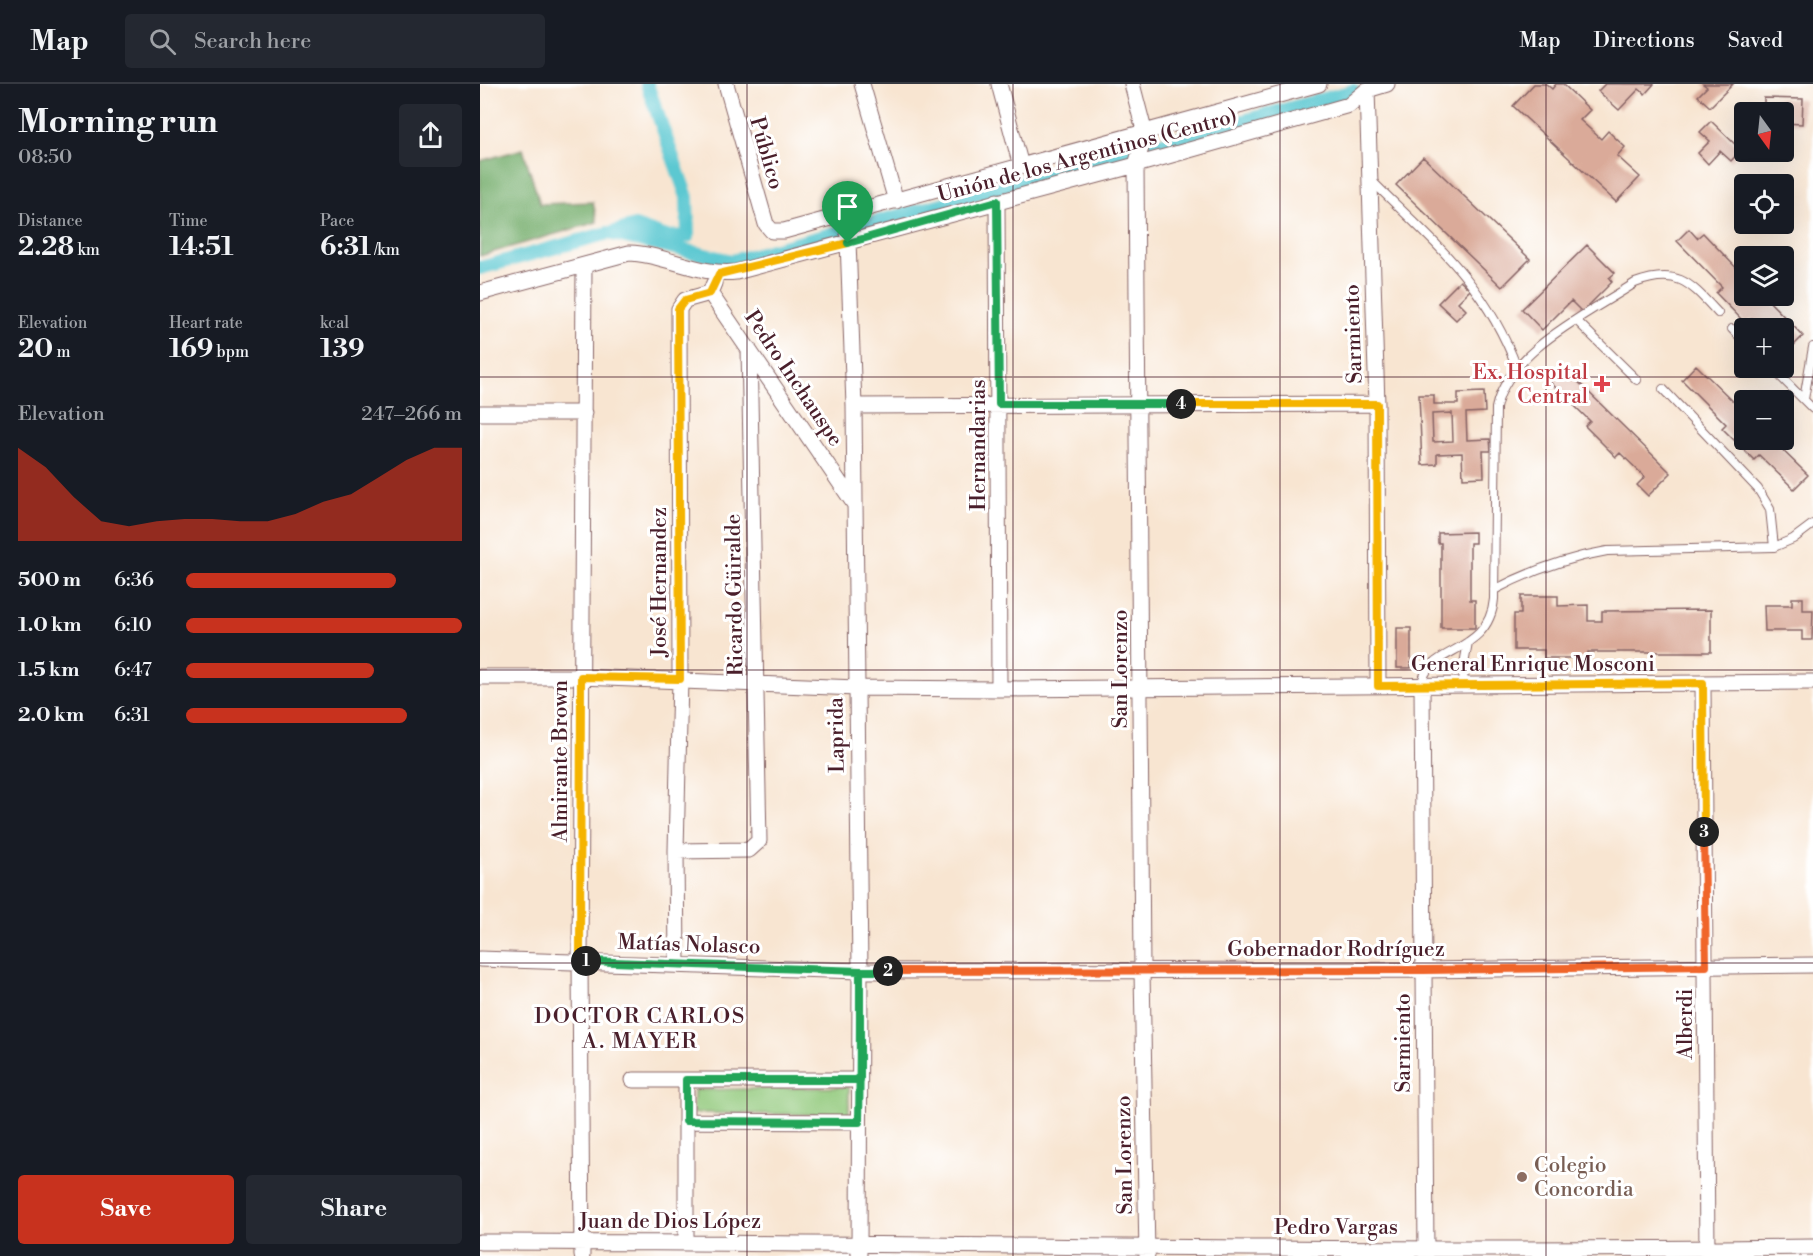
<!DOCTYPE html>
<html lang="en">
<head>
<meta charset="utf-8">
<style>
	body { margin:0; font-family:"Libre Bodoni",serif; background:#242831; color:#f1f3f6; height:100vh; display:flex; flex-direction:column; font-size:22px; white-space:nowrap }
	* { box-sizing:border-box; margin:0 }
	p { font-size:20px; color:#9ea1a6 }
	.icon { flex:none; width:33px; height:33px; fill:none; stroke:currentColor; stroke-width:2; stroke-linecap:round; stroke-linejoin:round }
	.map { position:relative; flex:1; overflow:hidden }
	.details { display:flex; flex-direction:column; background:#171b24; width:480px }
	.details>* { flex:none }
	.needle { width:39px; rotate:165deg }
	.fabs { position:absolute; left:1254px; top:18px; display:grid; gap:12px }
	.fabs a { display:grid; place-items:center; width:60px; height:60px; border-radius:6px; background:#171b24; box-shadow:0 6px 24px #0002; font-size:30px }
	.pin { position:absolute; display:grid; place-items:center; width:51px; height:51px; color:#fff; margin:-62px -26px; border-radius:50% 50% 50% 0; rotate:-45deg; box-shadow:0 0 6px #0007 }
	.pin .icon { rotate:45deg }
	.km { position:absolute; width:30px; height:30px; margin:-15px; border-radius:50%; background:#222; color:#fff; font-size:16px; line-height:30px; text-align:center }
	.round { display:grid; place-items:center; flex:none; width:63px; height:63px; border-radius:6px; background:#242831 }
	.head { display:flex; align-items:center; justify-content:space-between; height:102px; padding:0 18px }
	h1 { font-size:33px; font-weight:700; line-height:45px }
	.figures { display:grid; grid-template-columns:repeat(3,1fr); gap:9px; height:102px; padding:6px 18px }
	.figures div { display:grid; align-content:center }
	.figures b { font-size:26px; font-weight:700 }
	.figures small { font-size:16px; font-weight:400 }
	.figures p { font-size:16px }
	.chart { height:168px; padding:12px 18px }
	.chart p { display:flex; justify-content:space-between }
	.chart svg { width:100%; height:108px; margin-top:6px; fill:#c8321e; opacity:.7 }
	.button { display:flex; gap:12px; margin-top:auto; padding:12px 18px }
	.button a { flex:1; height:69px; border-radius:6px; background:#c8321e; color:#fff; font-size:24px; font-weight:700; line-height:69px; text-align:center }
	.button a+a { background:#242831; color:#f1f3f6 }
	ul { padding:0 18px; list-style:none; font-size:20px }
	li { display:grid; grid-template-columns:96px 72px 1fr; align-items:center; height:45px }
	li i { height:15px; border-radius:8px; background:#c8321e }
	header { display:flex; align-items:center; gap:36px; box-sizing:border-box; height:84px; padding:0 30px; background:#171b24; border-bottom:2px solid #363941 }
	header strong { font-size:28px }
	nav { display:flex; gap:33px; margin-inline-start:auto; font-size:21px }
	.search { width:420px; height:54px; background:#242831; display:flex; align-items:center; gap:15px; box-sizing:border-box; padding:0 21px; border-radius:6px; color:#9ea1a6; font-size:22px }
	main { display:flex; flex:1; min-height:0 }
	.map>svg:first-child { display:block }
	.green { fill:#92c97c; stroke:#6e7454; stroke-width:1.5 }
	.forest { fill:#75ad6c; stroke:#60664c; stroke-width:1.5 }
	.lines { fill:none; stroke-linecap:round; stroke-linejoin:round }
	.canal { stroke:#5bc8d1; stroke-width:14 }
	.building { fill:#daaa99; fill-rule:evenodd }
	.service-casing { stroke:#876465; stroke-width:10 }
	.minor-casing { stroke:#876465; stroke-width:17 }
	.service { stroke:#fff; stroke-width:8 }
	.minor { stroke:#fff; stroke-width:15 }
	.split-1-casing { stroke:#fff; stroke-width:12 }
	.split-2-casing { stroke:#fff; stroke-width:12 }
	.split-3-casing { stroke:#fff; stroke-width:12 }
	.split-4-casing { stroke:#fff; stroke-width:12 }
	.split-5-casing { stroke:#fff; stroke-width:12 }
	.split-1 { stroke:#f5b400; stroke-width:8 }
	.split-2 { stroke:#22a559; stroke-width:8 }
	.split-3 { stroke:#f0652b; stroke-width:8 }
	.split-4 { stroke:#f5b400; stroke-width:8 }
	.split-5 { stroke:#22a559; stroke-width:8 }
	.grid { fill:none; stroke:#4a1f2b; stroke-width:1.5; stroke-opacity:0.55 }
	.health-dot { fill:#e0444e; stroke:#fff; stroke-width:2 }
	.education-dot { fill:#8d6e63; stroke:#fff; stroke-width:2 }
	.labels { text-anchor:middle; stroke-width:6; stroke-linejoin:round; paint-order:stroke }
	.street-label { font-size:21px; fill:#4a1f2b; stroke:#fff }
	.health-label { font-size:21px; fill:#be3a42; stroke:#fff; text-anchor:end }
	.education-label { font-size:21px; fill:#785e54; stroke:#fff; text-anchor:start }
	.neighbourhood-label { font-size:22px; letter-spacing:1.5px; fill:#4a1f2b; stroke:#fff }
</style>
</head>
<body>
<header>
<strong>Map</strong>
<div class="search"><svg class="icon" aria-label="search" viewBox="0 0 24 24"><circle cx="10" cy="10" r="6"/><path d="M15 15l6 6"/></svg>Search here</div>
<nav><a>Map</a><a>Directions</a><a>Saved</a></nav>
</header>
<main>
<section class="details">
<div class="head"><div><h1>Morning run</h1><p>08:50</p></div><a class="round"><svg class="icon" aria-label="share" viewBox="0 0 24 24"><path d="M12 15V3M7 8l5-5 5 5M5 13v7h14v-7"/></svg></a></div>
<div class="figures">
<div><p>Distance</p><b>2.28<small> km</small></b></div>
<div><p>Time</p><b>14:51</b></div>
<div><p>Pace</p><b>6:31<small> /km</small></b></div>
</div>
<div class="figures">
<div><p>Elevation</p><b>20<small> m</small></b></div>
<div><p>Heart rate</p><b>169<small> bpm</small></b></div>
<div><p>kcal</p><b>139</b></div>
</div>
<div class="chart"><p><span>Elevation</span>247–266 m</p>
<svg viewBox="0 0 160 44" preserveAspectRatio="none"><path d="M0 44V6L10 14L20 26L30 36L40 38L50 36L60 35L70 35L80 36L90 36L100 33L110 28L120 25L130 18L140 11L150 6L160 6V44z"/></svg>
</div>
<ul>
<li><b>500 m</b>6:36<i style="width:76%"></i></li>
<li><b>1.0 km</b>6:10<i style="width:100%"></i></li>
<li><b>1.5 km</b>6:47<i style="width:68%"></i></li>
<li><b>2.0 km</b>6:31<i style="width:80%"></i></li>
</ul>
<div class="button"><a>Save</a><a>Share</a></div>
</section>
<div class="map">
<svg width="1333" height="1172" viewBox="0 0 1333 1172">
	<rect width="100%" height="100%" fill="#fff"/>
	<filter id="ink" filterUnits="userSpaceOnUse"><feTurbulence type="fractalNoise" baseFrequency=".0167" numOctaves="2"/><feDisplacementMap in="SourceGraphic" scale="12" xChannelSelector="R" yChannelSelector="G"/><feConvolveMatrix kernelMatrix="1 2 1 2 8 2 1 2 1" color-interpolation-filters="sRGB"/></filter>
	<filter id="wash" filterUnits="userSpaceOnUse"><feTurbulence type="fractalNoise" baseFrequency=".008" numOctaves="4" result="noise"/><feDisplacementMap in="SourceGraphic" scale="24" xChannelSelector="R" yChannelSelector="G"/><feGaussianBlur stdDeviation="1.35" result="paint"/><feColorMatrix in="noise" values="0 0 0 0 0 0 0 0 0 0 0 0 0 0 0 0 0 1.4 0 .05"/><feComposite in="paint" operator="in"/></filter>
	<g filter="url(#wash)">
		<rect width="100%" height="100%" fill="#f8e5d1"/>
		<!-- green -->
		<path class="green" d="M369,1003V1031L213,1029L214,1006Z"/>
		<!-- forest -->
		<path class="forest" d="M43,65L60,120L113,118L117,138L0,172V77Z"/>
		<g class="lines">
			<!-- canal -->
			<path class="canal" d="M672,62L873,7
				M378,143L650,68
				M132,149L155,142L187,153L208,152L207,113L167,0
				M0,184L128,149L252,177L358,148"/>
		</g>
		<g id="blocks">
			<!-- building -->
			<path class="building" d="M1054,0H1066L1072,5L1076,0H1083L1110,26L1100,36L1121,55L1128,47L1145,63L1137,72L1160,93L1136,118L1033,22Z
				M1125,0H1174L1165,10L1159,5L1139,26L1118,7Z
				M1223,0H1253L1230,23L1218,12L1227,3Z
				M1284,14L1323,15L1322,40L1304,39V28H1284Z
				M1231,37L1261,66L1251,77L1240,67L1228,80L1218,69L1230,57L1220,48Z
				M943,73L1050,175L1022,203L916,101Z
				M1209,145L1217,154L1223,149L1264,192V212H1284L1323,252L1304,271V244H1282L1272,234L1266,240L1236,209L1242,203L1197,157Z
				M1107,161L1135,189L1129,194L1132,198L1102,228L1091,217L1062,246L1042,225Z
				M980,197L990,206L978,218L986,226L976,236L958,219Z
				M1216,281L1264,328V356H1292L1328,391L1314,405L1279,371L1274,376L1242,344L1246,340L1202,296Z
				M1079,285L1083,289L1086,286L1191,389L1168,412L1157,401L1165,393L1140,369L1136,373L1105,342L1110,337L1068,296Z
				M1004,308L1005,328L986,329L987,356L1010,355L1011,367H1003L1004,393L983,394L982,369L957,370V380L942,381L939,311H954V320H978V309ZM972,329L973,357L953,358L952,330Z
				M995,448V459H990V516H995V544H961V459H958V449Z
				M1041,512H1078V522L1108,521V537H1122V527L1231,526V568H1108V574H1064V566H1034V530H1041Z
				M1312,514H1323V526H1333L1332,556H1322V547H1285L1284,521H1312Z
				M917,544H931V584H917Z"/>
		</g>
	</g>
	<g filter="url(#ink)">
		<use href="#blocks" fill-opacity="0" stroke="#876465" stroke-width="1.5"/>
		<g class="lines">
			<defs>
				<path id="service" d="M891,96C953,158 1005,198 1037,284
					M1097,237L1157,296
					M1252,245L1264,257
					M1292,284L1333,325
					M1183,305L1278,405L1290,425L1294,463
					M1324,315L1333,263
					M1014,506C1050,487 1086,474 1127,467L1294,463L1313,455L1333,440
					M942,601C945,562 1009,572 1014,515L1016,324C1028,266 1110,229 1155,199C1198,183 1210,199 1238,229
					M984,601L983,586L988,558"/>
				<path id="minor" d="M246,0L286,140L292,147H304L839,0
					M382,0L416,117
					M519,0L541,82
					M652,0L665,50L656,81L662,887L667,1172
					M887,6L897,320L898,602
					M517,117L519,605
					M367,129L374,322L380,887L379,1172
					M234,199L230,209L375,421
					M0,209L149,169C185,170 219,192 256,188L656,81L869,21L887,6L907,0
					M374,322L897,320
					M0,329H104
					M0,593H101L377,604L519,605L1333,598
					M1223,599L1227,1172
					M942,601L946,1171
					M196,767L269,766L279,757L269,265
					M0,875L380,887L944,886L1333,881
					M197,880L196,767L200,595L199,225L205,216L230,209
					M153,996H379
					M206,996V1158
					M206,1037L379,1038
					M0,1158C444,1159 889,1169 1333,1163
					M102,1172L100,877L104,182"/>
			</defs>
			<!-- service casing -->
			<use href="#service" class="service-casing"/>
			<!-- minor casing -->
			<use href="#minor" class="minor-casing"/>
			<!-- service -->
			<use href="#service" class="service"/>
			<!-- minor -->
			<use href="#minor" class="minor"/>
		</g>
	</g>
	<g class="lines" filter="url(#ink)">
		<defs>
			<path id="split-1" d="M106,877H100L101,593L200,595L198,225L205,216L230,209L239,190L368,159"/>
			<path id="split-2" d="M106,877L380,887V996H206V1037L379,1038C380,987 380,937 380,887H408"/>
			<path id="split-3" d="M408,887L944,886L1226,882L1224,748"/>
			<path id="split-4" d="M701,320H897L898,602L1223,599L1224,748"/>
			<path id="split-5" d="M368,159L517,117L519,320H701"/>
		</defs>
		<!-- split-1 casing -->
		<use href="#split-1" class="split-1-casing"/>
		<!-- split-2 casing -->
		<use href="#split-2" class="split-2-casing"/>
		<!-- split-3 casing -->
		<use href="#split-3" class="split-3-casing"/>
		<!-- split-4 casing -->
		<use href="#split-4" class="split-4-casing"/>
		<!-- split-5 casing -->
		<use href="#split-5" class="split-5-casing"/>
		<!-- split-1 -->
		<use href="#split-1" class="split-1"/>
		<!-- split-2 -->
		<use href="#split-2" class="split-2"/>
		<!-- split-3 -->
		<use href="#split-3" class="split-3"/>
		<!-- split-4 -->
		<use href="#split-4" class="split-4"/>
		<!-- split-5 -->
		<use href="#split-5" class="split-5"/>
	</g>
	<!-- grid -->
	<path class="grid" d="M267,0V1172M533,0V1172M800,0V1172M1066,0V1172M0,293H1333M0,586H1333M0,879H1333"/>
	<!-- markers -->
	<path class="health-dot" d="M1119 291h6v6h6v6h-6v6h-6v-6h-6v-6h6z"/>
	<circle class="education-dot" cx="1042" cy="1093" r="6"/>
	<g class="labels">
		<!-- street labels -->
		<g class="street-label">
			<text transform="translate(287 69) rotate(74)" y="7">Público</text>
			<text transform="translate(607 71) rotate(-15)" y="7">Unión de los Argentinos (Centro)</text>
			<text transform="translate(873 250) rotate(-92)" y="7">Sarmiento</text>
			<text transform="translate(314 294) rotate(56)" y="7">Pedro Inchauspe</text>
			<text transform="translate(498 361) rotate(-90)" y="7">Hernandarias</text>
			<text transform="translate(179 498) rotate(-90)" y="7">José Hernandez</text>
			<text transform="translate(254 511) rotate(-91)" y="7">Ricardo Güiralde</text>
			<text x="1053" y="587">General Enrique Mosconi</text>
			<text transform="translate(640 585) rotate(-90)" y="7">San Lorenzo</text>
			<text transform="translate(356 651) rotate(-91)" y="7">Laprida</text>
			<text transform="translate(80 677) rotate(-90)" y="7">Almirante Brown</text>
			<text transform="translate(209 860) rotate(2)" y="7">Matías Nolasco</text>
			<text x="856" y="872">Gobernador Rodríguez</text>
			<text transform="translate(1205 940) rotate(-90)" y="7">Alberdi</text>
			<text transform="translate(923 959) rotate(-90)" y="7">Sarmiento</text>
			<text transform="translate(644 1071) rotate(-91)" y="7">San Lorenzo</text>
			<text x="190" y="1144">Juan de Dios López</text>
			<text x="856" y="1150">Pedro Vargas</text>
		</g>
		<!-- health labels -->
		<g class="health-label">
			<text x="1108" y="295">Ex. Hospital<tspan x="1108" dy="24">Central</tspan></text>
		</g>
		<!-- education labels -->
		<g class="education-label">
			<text x="1054" y="1088">Colegio<tspan x="1054" dy="24">Concordia</tspan></text>
		</g>
		<!-- neighbourhood labels -->
		<g class="neighbourhood-label">
			<text x="160" y="939">DOCTOR CARLOS<tspan x="160" dy="25">A. MAYER</tspan></text>
		</g>
	</g>
</svg>
<div class="fabs">
<a><svg class="needle" viewBox="-14 -14 28 28"><path d="M0-13l5 13h-10z" fill="#e53935"/><path d="M0 13l5-13h-10z" fill="#9ea1a6"/></svg></a>
<a><svg class="icon" aria-label="locate" viewBox="0 0 24 24"><circle cx="12" cy="12" r="6"/><path d="M12 2v4M12 18v4M2 12h4M18 12h4"/></svg></a>
<a><svg class="icon" aria-label="layers" viewBox="0 0 24 24"><path d="M12 4l9 5-9 5-9-5zM3 14l9 5 9-5"/></svg></a>
<a>+</a>
<a>−</a>
</div>
<div class="pin" style="left:368px;top:159px;background:#1e9e55"><svg class="icon" aria-label="arrive" viewBox="0 0 24 24"><path d="M6 21V4h12l-3 4 3 4H6"/></svg></div>
<b class="km" style="left:106px;top:877px">1</b>
<b class="km" style="left:408px;top:887px">2</b>
<b class="km" style="left:1224px;top:748px">3</b>
<b class="km" style="left:701px;top:320px">4</b>
</div>
</main>
</body>
</html>
